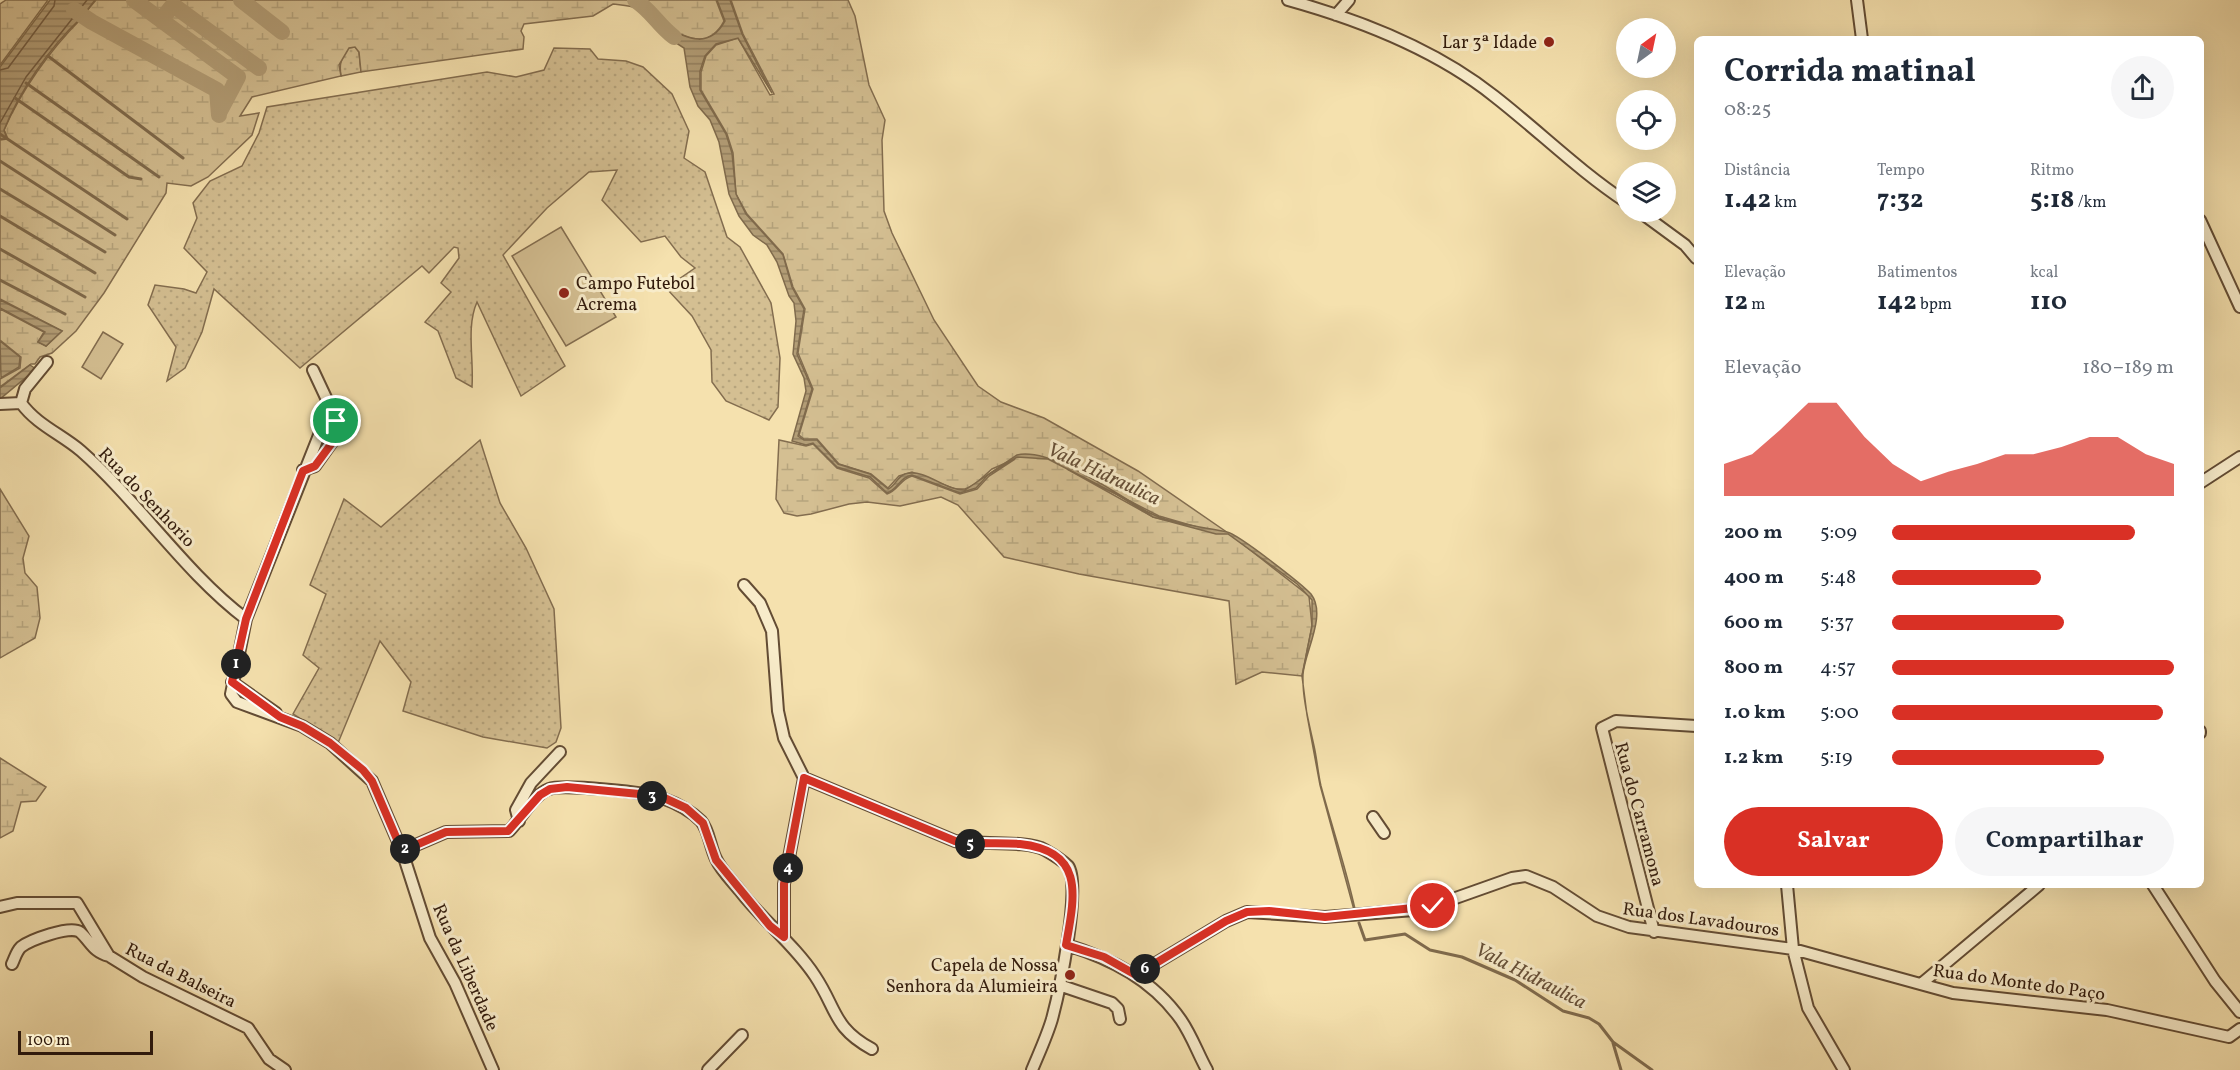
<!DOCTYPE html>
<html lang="pt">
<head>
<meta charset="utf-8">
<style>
	body { margin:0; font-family:Vollkorn,serif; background:#f6f6f7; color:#1f2937; height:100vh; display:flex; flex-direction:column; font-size:22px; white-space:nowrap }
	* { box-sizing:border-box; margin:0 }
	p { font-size:20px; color:#747a83 }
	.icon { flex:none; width:33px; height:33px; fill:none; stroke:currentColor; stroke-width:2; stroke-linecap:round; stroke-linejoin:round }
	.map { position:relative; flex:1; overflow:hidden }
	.drawer { position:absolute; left:1694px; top:36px; width:510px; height:852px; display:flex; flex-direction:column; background:#fff; border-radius:9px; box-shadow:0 6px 24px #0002 }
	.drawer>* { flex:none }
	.needle { width:39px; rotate:33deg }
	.buttons { position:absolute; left:1616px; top:18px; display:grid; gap:12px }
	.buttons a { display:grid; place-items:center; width:60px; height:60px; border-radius:50%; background:#fff; box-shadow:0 6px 24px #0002; font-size:30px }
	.scale { position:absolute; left:18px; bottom:15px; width:135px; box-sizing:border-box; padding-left:6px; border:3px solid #321b0c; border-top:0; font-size:16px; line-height:21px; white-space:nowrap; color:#321b0c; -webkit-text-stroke:4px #f8ecca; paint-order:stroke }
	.pin { position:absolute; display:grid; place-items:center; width:51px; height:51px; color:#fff; margin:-26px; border:3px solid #fff; border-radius:50%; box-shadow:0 2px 6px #0007 }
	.km { position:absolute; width:30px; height:30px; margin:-15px; border-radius:50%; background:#222; color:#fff; font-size:16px; line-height:30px; text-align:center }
	.round { display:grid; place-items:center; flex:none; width:63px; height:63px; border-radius:32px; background:#f6f6f7 }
	.overview { display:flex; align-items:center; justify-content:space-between; height:102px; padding:0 30px }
	h1 { font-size:33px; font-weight:700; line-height:45px }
	.figures { display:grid; grid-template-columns:repeat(3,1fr); gap:9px; height:102px; padding:6px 30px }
	.figures div { display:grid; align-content:center }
	.figures b { font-size:26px; font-weight:700 }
	.figures small { font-size:16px; font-weight:400 }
	.figures p { font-size:16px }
	.chart { height:168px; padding:12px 30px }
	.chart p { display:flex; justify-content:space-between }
	.chart svg { width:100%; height:108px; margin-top:6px; fill:#d93025; opacity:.7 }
	.button { display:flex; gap:12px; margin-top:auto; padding:12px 30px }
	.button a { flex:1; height:69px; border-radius:36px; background:#d93025; color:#fff; font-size:24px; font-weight:700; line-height:69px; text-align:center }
	.button a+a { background:#f6f6f7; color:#1f2937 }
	ul { padding:0 30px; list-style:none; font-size:20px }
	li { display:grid; grid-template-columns:96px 72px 1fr; align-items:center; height:45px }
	li i { height:15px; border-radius:8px; background:#d93025 }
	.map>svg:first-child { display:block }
	.grass { fill:url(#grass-dots); stroke:#836d4f; stroke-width:1.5 }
	.wetland { fill:url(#wetland-marsh); stroke:#836d4f; stroke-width:1.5; fill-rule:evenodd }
	.park { fill:#d4bf92; stroke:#836d4f; stroke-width:1.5 }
	.water { fill:url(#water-rules); stroke:#7f6a4c; stroke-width:1.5 }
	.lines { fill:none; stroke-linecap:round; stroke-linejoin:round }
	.shore { stroke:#725c42; stroke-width:1.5 }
	.stream { stroke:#7f6a4c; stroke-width:3 }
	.river { stroke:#b39e77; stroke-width:16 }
	.minor-casing { stroke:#634c34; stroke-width:14 }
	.minor { stroke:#f8ecca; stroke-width:10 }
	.route-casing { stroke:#fff; stroke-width:12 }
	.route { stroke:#d93025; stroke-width:8 }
	.poi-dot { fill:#8f2418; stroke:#f8ecca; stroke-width:2 }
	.labels { text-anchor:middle; stroke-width:6; stroke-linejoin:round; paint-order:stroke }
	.poi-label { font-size:18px; fill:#321b0c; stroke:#f8ecca; text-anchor:end }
	.street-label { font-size:18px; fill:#321b0c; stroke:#f8ecca }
	.water-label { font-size:20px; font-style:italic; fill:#664f37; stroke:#f8ecca }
</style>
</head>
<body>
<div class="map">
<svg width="2240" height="1070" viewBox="0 0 2240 1070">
	<defs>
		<pattern id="grass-dots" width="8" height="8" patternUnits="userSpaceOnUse" patternTransform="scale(1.5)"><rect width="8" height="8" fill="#d4bf92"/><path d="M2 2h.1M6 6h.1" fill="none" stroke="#b6a47d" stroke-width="1.8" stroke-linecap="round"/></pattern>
		<pattern id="wetland-marsh" width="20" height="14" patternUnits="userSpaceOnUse" patternTransform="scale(1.5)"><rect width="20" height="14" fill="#d4bf92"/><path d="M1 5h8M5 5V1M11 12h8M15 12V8" fill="none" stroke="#b6a47d"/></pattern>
		<pattern id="water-rules" width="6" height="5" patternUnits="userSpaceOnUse" patternTransform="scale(1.5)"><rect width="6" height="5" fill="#b39e77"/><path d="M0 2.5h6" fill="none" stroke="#928060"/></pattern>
	</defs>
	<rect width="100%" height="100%" fill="#f5e1ae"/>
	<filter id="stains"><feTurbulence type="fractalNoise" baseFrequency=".00333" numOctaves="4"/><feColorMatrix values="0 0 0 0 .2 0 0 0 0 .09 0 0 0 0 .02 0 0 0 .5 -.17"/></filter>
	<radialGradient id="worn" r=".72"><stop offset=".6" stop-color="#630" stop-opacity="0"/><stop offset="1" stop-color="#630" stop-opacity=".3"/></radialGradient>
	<!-- grass -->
	<path class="grass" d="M355,47L359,52L361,72L341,76C339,64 341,58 348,48Z
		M554,48L590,49L598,59L626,61L643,67L672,94L689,131L684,158L705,172L727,237L740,247L771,303L780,358L778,407L769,420L726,401L712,382L711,350L692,316L666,288L695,268L681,257L665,236L641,242L602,200L617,170L589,172L547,208L503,255L565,366L521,396L477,302C466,327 474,358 472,387L456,378L438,331L425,322L451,292L441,283L459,258L458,248L454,247L429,273L422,266L300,368L214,289L202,332L185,368L167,381L176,347L148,305L155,285L184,289L196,293L207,272L184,248L197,218L193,203L210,181L242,166L259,133L267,107L487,72L516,77L544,70Z
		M480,440L500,503L526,548L554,609L561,728L556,742L547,748L483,737L403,711L411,682L380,641L338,743L293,714L319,668L303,655L326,594L310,585L344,499L381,527Z"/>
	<!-- wetland -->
	<path class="wetland" d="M6,0H48L0,65V4Z
		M96,0H716L724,21C702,63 662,20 636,8C630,5 620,5 613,4L593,16L524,24L521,31L524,37L523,49L361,72L359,52L355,47L349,48L339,65L341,76L252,97L240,116L259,113L252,135L208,177L191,186L167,183L166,193L104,293L76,331L52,353L40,357L35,364H31L0,387V379L20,368L21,357L0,340V309L44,332L38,342L46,346L62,331L0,299V140L8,139L4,130C21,91 50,50 80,20L92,23L85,13Z
		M731,0H848L855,16L869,85L885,120L882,140L884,211L892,233L934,320L978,386L1001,402L1044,418L1138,471L1231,535L1309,596L1312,626L1302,676L1262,672L1236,684L1229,601L1079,574L1004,557L958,505L941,497L900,506L867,502L849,504L811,514L797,516L784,513L776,499L779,440L806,446L813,444L837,468L869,478L887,494C898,491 900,479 912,476L960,494L977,489L989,476L1015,459L992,469L974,485L965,489H955L912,472L899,476L888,488L871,474L839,464L817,439H804L799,435L813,389L798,353L805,309L793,287L783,254L747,214L736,194L733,153L727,134L701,90V72L706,56L716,45L738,38L770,95L774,94L743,34ZM1067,469L1159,516L1197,527L1153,517Z
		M0,489L29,536L23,558L25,573L37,587L40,618L35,638L0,658Z
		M0,758L46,787L36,801L21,802L13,831L0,838Z"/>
	<!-- park -->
	<path class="park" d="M561,227L616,317L566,346L512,256Z
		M103,332L123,344L101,379L82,367Z"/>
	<!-- water -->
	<path class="water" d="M50,0H95L85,13L92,22L80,19C50,47 19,92 4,130L7,139H0V67Z
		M717,0H730L742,34L772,93L738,38L716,44L705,56L700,71V90L726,134L732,153L736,194L746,214L783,255L792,287L804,309L797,354L812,389L798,436L804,440H817L838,464L870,474L888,489C895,486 897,477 905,474C926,468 944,491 965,490L1017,455C1051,447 1118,495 1148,512C1170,524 1203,527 1227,532C1238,534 1302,584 1311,594C1327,615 1305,651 1303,674C1302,697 1309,723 1314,746C1317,759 1318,773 1321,786C1332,827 1346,868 1355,909L1402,904L1354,910L1320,785L1307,715L1302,676L1312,626V600L1297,584L1228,534H1216L1153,517L1116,494L1048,459L1017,457L988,475L976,488L960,493L912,475C900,477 898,489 887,493L870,477L837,467L813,443L806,445L792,441L806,391L804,378L793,354L796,321L794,303L789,296L777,262L767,245L753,235L739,216L729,194L719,142L710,120L698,106L690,87L684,48L673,41L657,23C681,34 707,54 725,21Z
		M0,300L62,331L46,346L38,342L45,332L0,308Z
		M0,341L20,357L19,367L1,378Z
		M30,365L36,369L0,399V388Z"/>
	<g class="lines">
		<!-- shore -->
		<path class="shore" d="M0,70L8,68L54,6L55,0
			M0,123L26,77L87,0"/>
		<!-- stream -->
		<path class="stream" d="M48,56L183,158
			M26,83L159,177
			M15,98L129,177L141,179
			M0,134L127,219
			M0,161L115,235
			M0,189L105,252
			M0,216L95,273
			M0,249L85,297
			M0,280L65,314
			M1359,923L1365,940L1405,934L1430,950L1462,957L1515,980L1563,1011L1589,1018L1599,1024L1613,1042L1652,1070
			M1613,1043L1621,1070"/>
		<!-- river -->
		<path class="river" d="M134,0L238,77L220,111
			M241,0L282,32
			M635,0C653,12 657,24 674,37
			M74,10L92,22L217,90L219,115
			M161,20L173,5L259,68"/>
		<defs>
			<path id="minor" d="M1288,0C1360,20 1435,49 1494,96C1539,131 1579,171 1626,202
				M1857,0L1862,39
				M1336,15L1349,0
				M1640,212L1685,245L1696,258
				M2200,220L2240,307
				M47,362L25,389L21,403C37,425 61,434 81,451C139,502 184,572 246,619
				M313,370L328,402L327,415L246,619L231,694L237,702L302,726L330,743L372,781L402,851L430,938L455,983L493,1070
				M0,404L21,403
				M303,470L315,466L340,431L336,421L327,415
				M2200,483L2240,457
				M744,585L760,603L772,631L778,711L784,738L804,778
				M232,682L276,713
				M2200,731V733
				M804,778L955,841C979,845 1028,840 1045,850C1052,854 1063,861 1068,866C1082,885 1059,993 1052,1019C1047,1036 1039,1053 1032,1070
				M1373,817L1384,833
				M519,821L516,810L531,783L560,752
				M402,851L446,832L509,831C521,819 533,795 549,789C562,784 648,792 662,798C676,803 690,810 701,821C709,830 710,847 716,859C721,870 732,881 740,891C763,921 794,944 815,976C837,1009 833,1028 872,1049
				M1787,885L1793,949L1808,1008L1844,1070
				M2153,885L2215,981L2240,1012
				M0,907L17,903H77L109,956L143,977L248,1028L269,1059L285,1070
				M1654,932L1602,728L1616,721L1696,726
				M784,937V884L804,778
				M1067,945C1112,959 1153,980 1181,1020C1192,1036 1198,1054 1207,1070
				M12,964C15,958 16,952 21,947C30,940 70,925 80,932C91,942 93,952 109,956
				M1136,975L1226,921L1247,912L1325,917L1414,910L1433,906L1512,878L1526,876L1553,887L1597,916L1629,927L1793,949L1953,993L2107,1010L2229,1037L2240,1029
				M1921,984L2039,885
				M1059,985L1112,1003L1118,1009L1120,1019
				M708,1070L742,1035"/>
		</defs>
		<!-- minor casing -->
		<use href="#minor" class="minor-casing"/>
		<!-- minor -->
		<use href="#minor" class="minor"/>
	</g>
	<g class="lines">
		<defs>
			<path id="route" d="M336,421L340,432L315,466L303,471L246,619L232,682L280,717L302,726L330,743L363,770L372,781L402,851L446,832L508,831L540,795L550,789L567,787L660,796L686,808L703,823L716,860L770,926L784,937V884L804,778L955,841C977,845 998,842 1020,844C1085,851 1075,895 1066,945L1104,957L1136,975L1226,921L1247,912L1269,911L1325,917L1433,906"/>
		</defs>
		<!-- route casing -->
		<use href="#route" class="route-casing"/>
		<!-- route -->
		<use href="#route" class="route"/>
	</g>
	<!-- markers -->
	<g class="poi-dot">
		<circle cx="1549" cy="42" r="6"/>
		<circle cx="564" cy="293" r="6"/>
		<circle cx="1070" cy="975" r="6"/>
	</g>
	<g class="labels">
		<!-- poi labels -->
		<g class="poi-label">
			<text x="1537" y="48">Lar 3ª Idade</text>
			<text x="576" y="289" text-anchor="start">Campo Futebol<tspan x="576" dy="21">Acrema</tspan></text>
			<text x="1058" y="971">Capela de Nossa<tspan x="1058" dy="21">Senhora da Alumieira</tspan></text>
		</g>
		<!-- street labels -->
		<g class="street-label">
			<text transform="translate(147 497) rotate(46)" y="6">Rua do Senhorio</text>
			<text transform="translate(1640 814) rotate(75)" y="6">Rua do Carramona</text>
			<text transform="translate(1701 919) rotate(8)" y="6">Rua dos Lavadouros</text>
			<text transform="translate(466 967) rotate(66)" y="6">Rua da Liberdade</text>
			<text transform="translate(181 975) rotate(27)" y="6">Rua da Balseira</text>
			<text transform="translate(2019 982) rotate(8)" y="6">Rua do Monte do Paço</text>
		</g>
		<!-- water labels -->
		<g class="water-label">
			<text transform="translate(1104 473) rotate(25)" y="7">Vala Hidraulica</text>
			<text transform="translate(1531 975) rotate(27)" y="7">Vala Hidraulica</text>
		</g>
	</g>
	<rect width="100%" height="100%" filter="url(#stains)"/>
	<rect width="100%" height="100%" fill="url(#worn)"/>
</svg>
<div class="buttons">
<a><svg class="needle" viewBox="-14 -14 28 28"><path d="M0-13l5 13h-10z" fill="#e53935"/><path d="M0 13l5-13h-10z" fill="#747a83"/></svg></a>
<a><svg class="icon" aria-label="locate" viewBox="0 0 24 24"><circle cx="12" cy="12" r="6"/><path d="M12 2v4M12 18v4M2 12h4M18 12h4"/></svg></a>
<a><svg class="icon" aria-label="layers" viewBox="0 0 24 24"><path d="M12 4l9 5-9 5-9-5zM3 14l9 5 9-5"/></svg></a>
</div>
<div class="scale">100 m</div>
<div class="pin" style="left:336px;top:421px;background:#1e9e55"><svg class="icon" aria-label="arrive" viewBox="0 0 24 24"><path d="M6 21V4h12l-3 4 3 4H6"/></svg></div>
<div class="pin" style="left:1433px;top:906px;background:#d93025"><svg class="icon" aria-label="check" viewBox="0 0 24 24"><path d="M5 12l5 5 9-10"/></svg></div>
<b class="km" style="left:236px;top:664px">1</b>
<b class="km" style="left:405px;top:849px">2</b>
<b class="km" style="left:652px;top:796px">3</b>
<b class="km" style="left:788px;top:868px">4</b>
<b class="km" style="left:970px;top:844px">5</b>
<b class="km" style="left:1145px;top:969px">6</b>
<section class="drawer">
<div class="overview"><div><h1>Corrida matinal</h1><p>08:25</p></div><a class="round"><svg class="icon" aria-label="share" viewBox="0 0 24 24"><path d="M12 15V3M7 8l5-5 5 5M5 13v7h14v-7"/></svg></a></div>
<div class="figures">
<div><p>Distância</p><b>1.42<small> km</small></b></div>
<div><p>Tempo</p><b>7:32</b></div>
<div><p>Ritmo</p><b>5:18<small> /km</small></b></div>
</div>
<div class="figures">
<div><p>Elevação</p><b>12<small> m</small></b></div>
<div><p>Batimentos</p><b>142<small> bpm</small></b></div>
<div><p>kcal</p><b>110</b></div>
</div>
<div class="chart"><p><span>Elevação</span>180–189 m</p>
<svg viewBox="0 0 160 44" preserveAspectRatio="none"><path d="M0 44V31L10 27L20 17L30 6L40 6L50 20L60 31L70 38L80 34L90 31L100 27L110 27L120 24L130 20L140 20L150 27L160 31V44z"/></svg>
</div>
<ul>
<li><b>200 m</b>5:09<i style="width:86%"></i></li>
<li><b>400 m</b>5:48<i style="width:53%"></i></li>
<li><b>600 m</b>5:37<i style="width:61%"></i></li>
<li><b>800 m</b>4:57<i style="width:100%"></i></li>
<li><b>1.0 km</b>5:00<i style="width:96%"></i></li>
<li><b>1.2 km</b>5:19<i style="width:75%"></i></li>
</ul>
<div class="button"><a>Salvar</a><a>Compartilhar</a></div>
</section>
</div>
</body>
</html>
